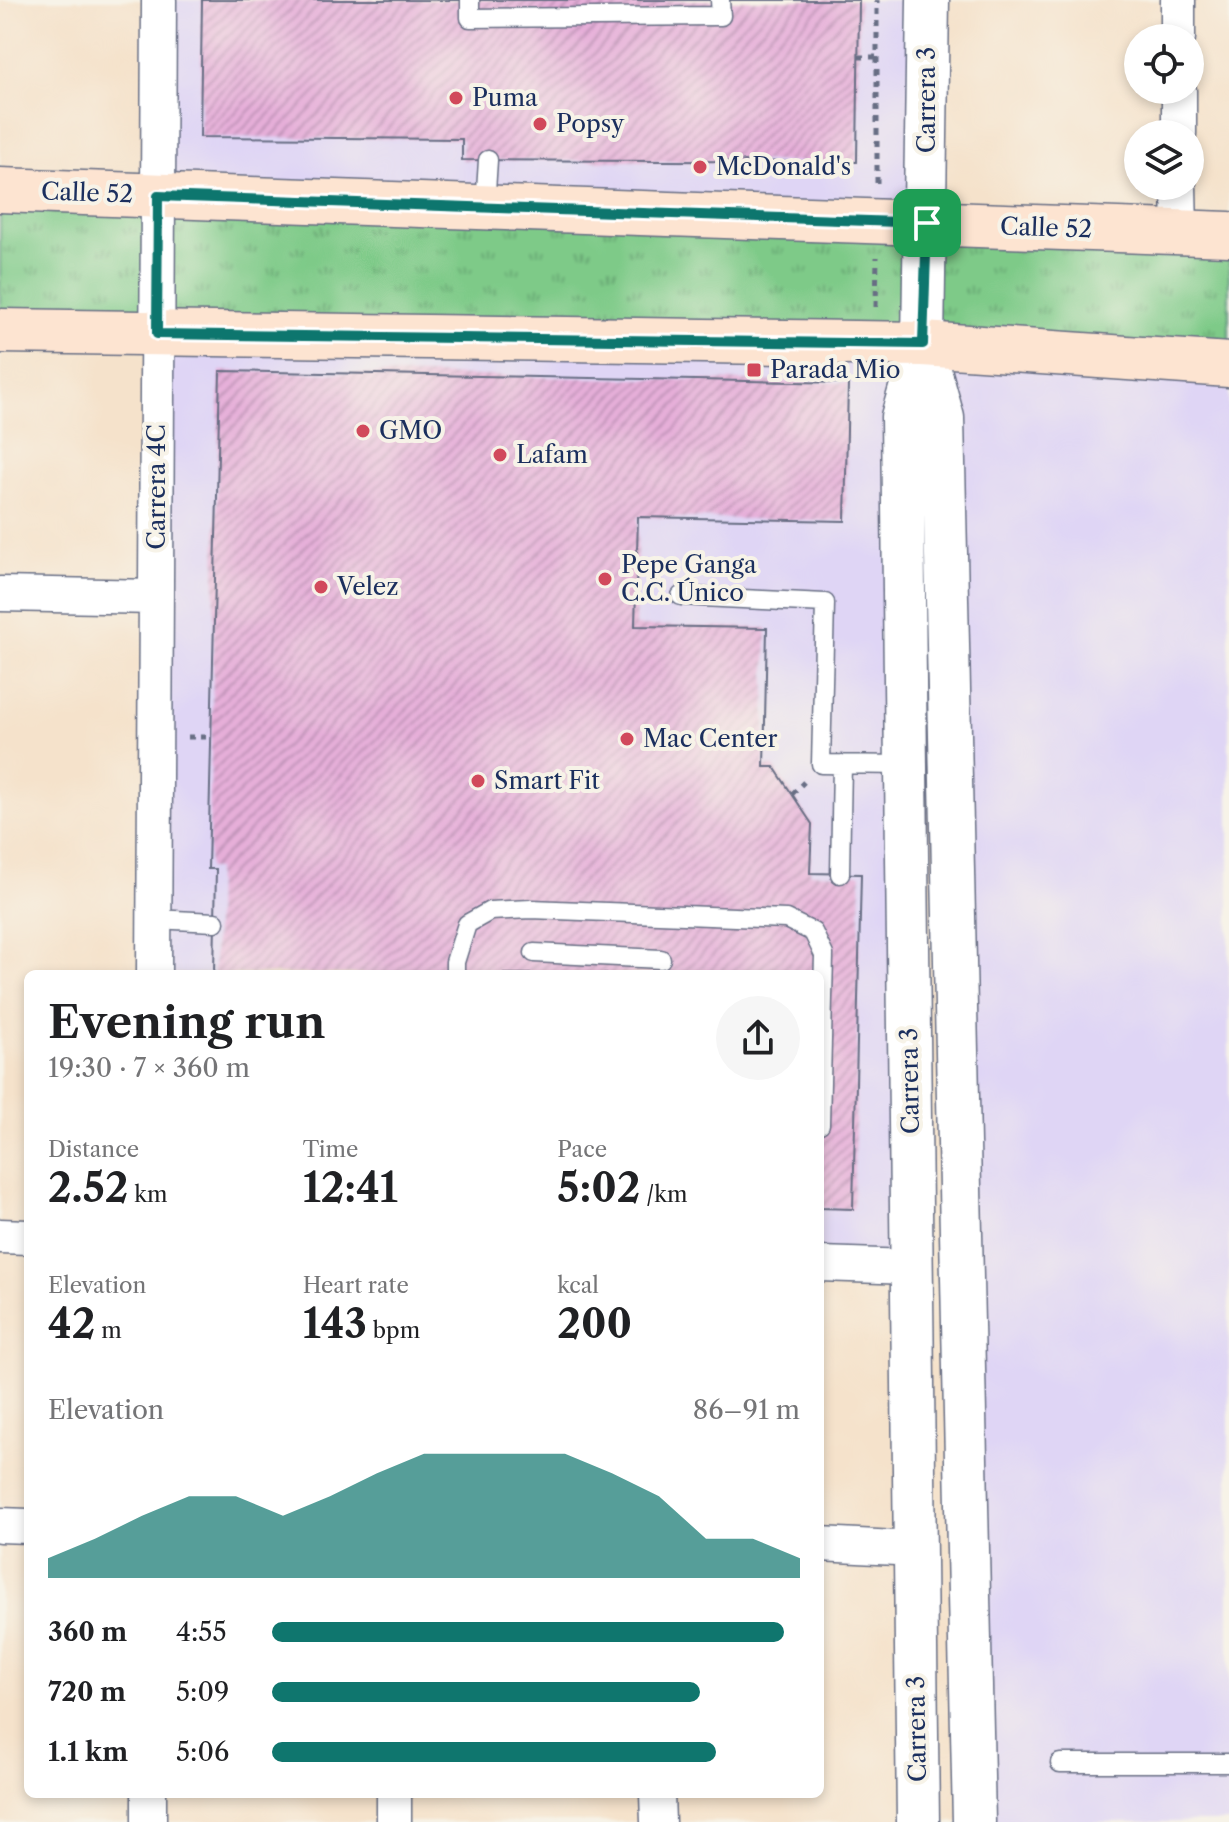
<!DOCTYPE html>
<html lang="en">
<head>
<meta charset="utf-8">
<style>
	body { margin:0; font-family:"Libre Caslon Text",serif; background:#f6f6f6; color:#202124; height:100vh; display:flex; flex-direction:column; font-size:30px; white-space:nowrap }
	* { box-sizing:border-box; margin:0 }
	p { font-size:26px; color:#757577 }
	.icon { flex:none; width:44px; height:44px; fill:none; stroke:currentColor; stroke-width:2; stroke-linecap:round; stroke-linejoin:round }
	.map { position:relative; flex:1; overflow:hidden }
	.details { position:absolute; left:24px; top:970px; width:800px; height:828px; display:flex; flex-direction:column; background:#fff; border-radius:12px; box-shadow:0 4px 12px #0003 }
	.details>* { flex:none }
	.buttons { position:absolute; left:1124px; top:24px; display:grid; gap:16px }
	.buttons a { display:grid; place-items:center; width:80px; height:80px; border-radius:50%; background:#fff; box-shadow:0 4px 12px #0003; font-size:40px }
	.pin { position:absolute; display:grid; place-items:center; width:68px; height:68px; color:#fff; margin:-34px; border-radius:16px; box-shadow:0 4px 12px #0006 }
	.round { display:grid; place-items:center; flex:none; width:84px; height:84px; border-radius:42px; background:#f6f6f6 }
	.head { display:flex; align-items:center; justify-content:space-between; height:136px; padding:0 24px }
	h1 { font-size:44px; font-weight:700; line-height:60px }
	.metrics { display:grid; grid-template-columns:repeat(3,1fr); gap:12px; height:136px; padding:8px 24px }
	.metrics div { display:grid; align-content:center }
	.metrics b { font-size:40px; font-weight:700 }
	.metrics small { font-size:22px; font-weight:400 }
	.metrics p { font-size:22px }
	.chart { height:224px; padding:16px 24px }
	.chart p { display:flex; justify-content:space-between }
	.chart svg { width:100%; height:144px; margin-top:8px; fill:#0f766e; opacity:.7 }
	ul { padding:0 24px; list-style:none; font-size:26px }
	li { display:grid; grid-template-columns:128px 96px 1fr; align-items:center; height:60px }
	li i { height:20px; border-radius:10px; background:#0f766e }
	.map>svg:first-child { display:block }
	.built { fill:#dfd5f5 }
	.park { fill:url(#park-tufts); stroke:#4c7c73; stroke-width:2 }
	.building { fill:url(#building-hatch) }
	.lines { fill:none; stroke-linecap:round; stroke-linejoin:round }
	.service-casing { stroke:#676e84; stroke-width:21 }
	.minor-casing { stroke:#676e84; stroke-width:37 }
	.tertiary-casing { stroke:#676e84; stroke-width:45 }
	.secondary-casing { stroke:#676e84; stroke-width:47 }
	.path { stroke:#676e84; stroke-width:5; stroke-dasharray:6 6; stroke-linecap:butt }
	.service { stroke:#fff; stroke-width:18 }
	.minor { stroke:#fff; stroke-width:34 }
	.tertiary { stroke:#fff; stroke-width:42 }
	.secondary { stroke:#fde4d1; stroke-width:44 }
	.route-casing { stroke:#fff; stroke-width:16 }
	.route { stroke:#0f766e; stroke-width:10 }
	.poi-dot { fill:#d1495b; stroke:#f7f3e8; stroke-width:3 }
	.labels { text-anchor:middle; stroke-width:8; stroke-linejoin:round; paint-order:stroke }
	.poi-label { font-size:24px; fill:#1b2f5e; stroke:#f7f3e8; text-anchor:start }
	.street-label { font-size:24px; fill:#1b2f5e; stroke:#f7f3e8 }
</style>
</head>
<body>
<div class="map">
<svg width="1229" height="1822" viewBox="0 0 1229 1822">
	<defs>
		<pattern id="park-tufts" width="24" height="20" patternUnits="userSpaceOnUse" patternTransform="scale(2)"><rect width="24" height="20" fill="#7eca88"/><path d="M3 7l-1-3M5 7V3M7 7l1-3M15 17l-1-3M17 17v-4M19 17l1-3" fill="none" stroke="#66a472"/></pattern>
		<pattern id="building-hatch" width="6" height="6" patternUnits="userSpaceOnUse" patternTransform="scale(2)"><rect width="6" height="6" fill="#e6afd9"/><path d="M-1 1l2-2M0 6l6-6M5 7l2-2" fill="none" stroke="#ba8fb3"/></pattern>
	</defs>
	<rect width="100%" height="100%" fill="#f7f3e8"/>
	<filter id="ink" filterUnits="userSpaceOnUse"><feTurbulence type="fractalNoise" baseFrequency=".0125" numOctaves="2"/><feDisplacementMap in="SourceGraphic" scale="16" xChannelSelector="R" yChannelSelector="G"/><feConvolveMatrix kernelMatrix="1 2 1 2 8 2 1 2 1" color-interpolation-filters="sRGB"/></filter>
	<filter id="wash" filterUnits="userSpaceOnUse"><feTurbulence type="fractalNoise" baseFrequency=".006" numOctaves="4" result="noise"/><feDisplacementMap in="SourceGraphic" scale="32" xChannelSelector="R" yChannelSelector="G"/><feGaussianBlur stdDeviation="1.8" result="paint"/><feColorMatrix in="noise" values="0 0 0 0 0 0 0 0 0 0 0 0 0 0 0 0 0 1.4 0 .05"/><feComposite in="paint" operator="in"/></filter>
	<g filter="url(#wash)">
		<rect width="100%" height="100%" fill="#f5e2cb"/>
		<!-- built -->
		<path class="built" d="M159,0H928L927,223L158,196Z
			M157,334L358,335L923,344L1229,365V1822H974L943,418L924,346L902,417L911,1267L820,1264V974H154Z"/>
		<!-- park -->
		<path class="park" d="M0,190L1229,234V365L0,331Z"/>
		<g id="blocks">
			<!-- building -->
			<path class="building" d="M202,0H859L857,162L462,160V139L200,137Z
				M220,371L848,383L845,521L638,517L635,626L767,628L764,767H774L812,824L810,873L861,874L853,1209L820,1208V974H214L216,869H208Z"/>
		</g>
	</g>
	<g filter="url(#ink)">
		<use href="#blocks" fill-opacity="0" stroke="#676e84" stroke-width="2"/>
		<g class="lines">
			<defs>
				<path id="service" d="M470,0V18L721,16L720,0
					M485,207L488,160
					M681,596L825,603L821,764L906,765
					M840,874L842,764
					M154,919L215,922
					M534,953L661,959
					M455,974V962L467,924L490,911L531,909L786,919L813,932L824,955L820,1124
					M1060,1763H1229"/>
				<path id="minor" d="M1178,0V38
					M1179,90V134
					M1179,186L1180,232
					M0,594L156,597
					M154,974L159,0
					M0,1236L28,1237
					M820,1264L911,1267
					M0,1525L28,1526
					M820,1544L915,1549
					M657,1794L658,1822
					M149,1822V1794
					M394,1822V1794"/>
				<path id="tertiary" d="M923,345L943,418L974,1822
					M918,1822L902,417L923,344L928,0"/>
				<path id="secondary" d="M0,190L1229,234
					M0,331L923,344L1229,365"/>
			</defs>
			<!-- service casing -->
			<use href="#service" class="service-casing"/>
			<!-- minor casing -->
			<use href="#minor" class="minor-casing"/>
			<!-- tertiary casing -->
			<use href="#tertiary" class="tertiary-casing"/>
			<!-- secondary casing -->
			<use href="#secondary" class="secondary-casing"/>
			<!-- path -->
			<path class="path" d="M858,57H877
				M877,183V0
				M876,307L877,257
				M188,737H211
				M792,794L804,782"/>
			<!-- service -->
			<use href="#service" class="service"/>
			<!-- minor -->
			<use href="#minor" class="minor"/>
			<!-- tertiary -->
			<use href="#tertiary" class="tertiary"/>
			<!-- secondary -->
			<use href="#secondary" class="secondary"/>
		</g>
	</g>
	<g class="lines" filter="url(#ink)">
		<defs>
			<path id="route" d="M158,196L927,223L923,344L157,334Z"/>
		</defs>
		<!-- route casing -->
		<use href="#route" class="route-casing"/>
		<!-- route -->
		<use href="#route" class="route"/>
	</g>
	<!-- markers -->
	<g class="poi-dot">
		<circle cx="456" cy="98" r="8"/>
		<circle cx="540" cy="124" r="8"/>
		<circle cx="700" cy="167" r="8"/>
		<rect x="746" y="362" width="16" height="16" rx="4"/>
		<circle cx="363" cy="431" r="8"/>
		<circle cx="500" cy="455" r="8"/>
		<circle cx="605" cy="579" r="8"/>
		<circle cx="321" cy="587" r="8"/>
		<circle cx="627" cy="739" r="8"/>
		<circle cx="478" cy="781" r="8"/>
	</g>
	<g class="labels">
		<!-- poi labels -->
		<g class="poi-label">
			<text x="472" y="106">Puma</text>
			<text x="556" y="132">Popsy</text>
			<text x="716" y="175">McDonald's</text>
			<text x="770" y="378">Parada Mio</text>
			<text x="379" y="439">GMO</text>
			<text x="516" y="463">Lafam</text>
			<text x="621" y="573">Pepe Ganga<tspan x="621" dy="28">C.C. Único</tspan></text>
			<text x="337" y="595">Velez</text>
			<text x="643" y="747">Mac Center</text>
			<text x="494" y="789">Smart Fit</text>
		</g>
		<!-- street labels -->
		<g class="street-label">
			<text transform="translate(927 100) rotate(-90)" y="8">Carrera 3</text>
			<text transform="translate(87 193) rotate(2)" y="8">Calle 52</text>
			<text transform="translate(1046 228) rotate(2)" y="8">Calle 52</text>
			<text transform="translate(157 487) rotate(-90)" y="8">Carrera 4C</text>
			<text transform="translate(910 1081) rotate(-91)" y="8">Carrera 3</text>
			<text transform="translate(917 1729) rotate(-91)" y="8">Carrera 3</text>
		</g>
	</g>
</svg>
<div class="buttons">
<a><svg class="icon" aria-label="locate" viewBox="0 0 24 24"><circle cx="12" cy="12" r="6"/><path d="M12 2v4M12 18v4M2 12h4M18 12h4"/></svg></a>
<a><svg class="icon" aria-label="layers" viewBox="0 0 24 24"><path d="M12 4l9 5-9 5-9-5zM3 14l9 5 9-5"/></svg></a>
</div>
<div class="pin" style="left:927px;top:223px;background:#1e9e55"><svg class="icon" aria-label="arrive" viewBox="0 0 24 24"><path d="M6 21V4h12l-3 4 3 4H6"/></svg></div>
<section class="details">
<div class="head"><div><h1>Evening run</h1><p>19:30 · 7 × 360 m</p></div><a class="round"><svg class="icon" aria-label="share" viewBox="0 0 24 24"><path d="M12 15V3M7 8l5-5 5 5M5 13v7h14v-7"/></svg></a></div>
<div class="metrics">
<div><p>Distance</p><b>2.52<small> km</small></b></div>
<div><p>Time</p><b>12:41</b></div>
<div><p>Pace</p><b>5:02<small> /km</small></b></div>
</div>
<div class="metrics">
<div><p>Elevation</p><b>42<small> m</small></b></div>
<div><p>Heart rate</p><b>143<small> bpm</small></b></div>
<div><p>kcal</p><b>200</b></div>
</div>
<div class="chart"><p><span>Elevation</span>86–91 m</p>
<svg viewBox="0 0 160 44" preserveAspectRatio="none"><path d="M0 44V38L10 32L20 25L30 19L40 19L50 25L60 19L70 12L80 6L90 6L100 6L110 6L120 12L130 19L140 32L150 32L160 38V44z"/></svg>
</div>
<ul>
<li><b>360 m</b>4:55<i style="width:97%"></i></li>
<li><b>720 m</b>5:09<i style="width:81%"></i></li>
<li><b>1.1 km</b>5:06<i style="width:84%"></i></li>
</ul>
</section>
</div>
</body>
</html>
